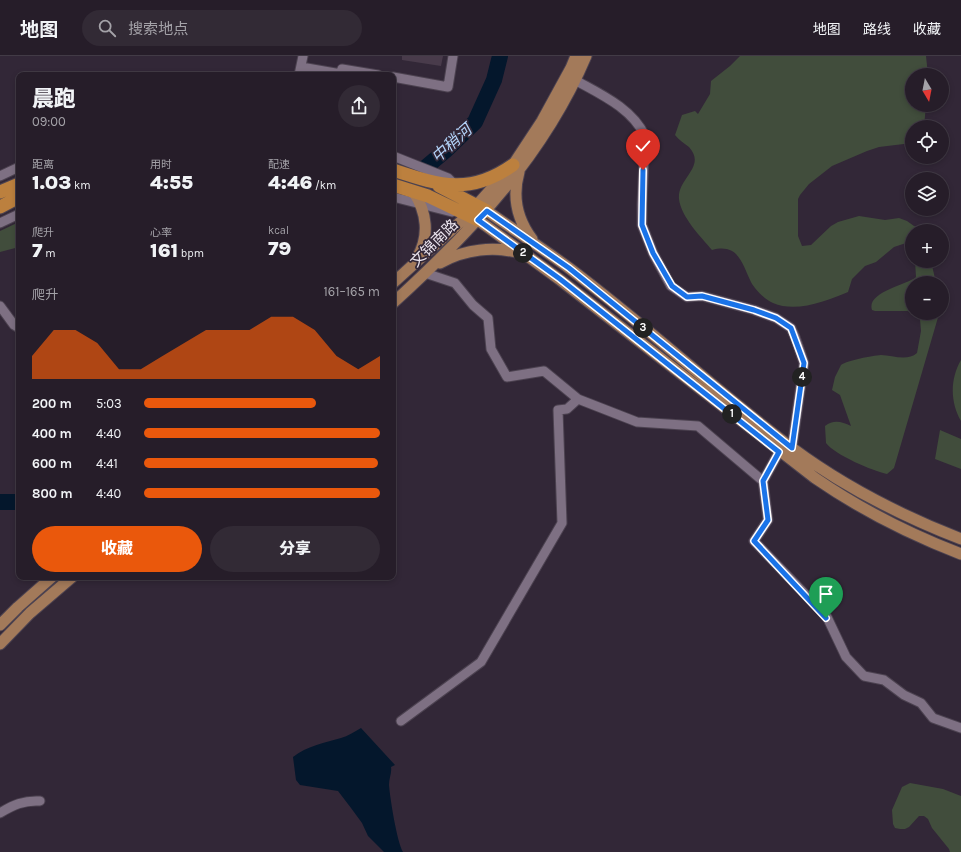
<!DOCTYPE html>
<html lang="zh">
<head>
<meta charset="utf-8">
<style>
	body { margin:0; font-family:Karla,"Noto Sans SC",sans-serif; background:#322a35; color:#f1f3f6; height:100vh; display:flex; flex-direction:column; font-size:15px; white-space:nowrap }
	* { box-sizing:border-box; margin:0 }
	p { font-size:13px; color:#a4a2a8 }
	.icon { flex:none; width:22px; height:22px; fill:none; stroke:currentColor; stroke-width:2; stroke-linecap:round; stroke-linejoin:round }
	.map { position:relative; flex:1; overflow:hidden }
	.details { position:absolute; left:16px; top:16px; width:380px; height:508px; display:flex; flex-direction:column; background:#261d29; border-radius:8px; box-shadow:0 2px 6px #0003,0 0 0 1px #423b46 }
	.details>* { flex:none }
	.needle { width:26px; rotate:170deg }
	.controls { position:absolute; left:905px; top:12px; display:grid; gap:8px }
	.controls a { display:grid; place-items:center; width:44px; height:44px; border-radius:50%; background:#261d29; box-shadow:0 2px 6px #0003,0 0 0 1px #423b46; font-size:20px }
	.pin { position:absolute; display:grid; place-items:center; width:34px; height:34px; color:#fff; margin:-41px -17px; border-radius:50% 50% 50% 0; rotate:-45deg; box-shadow:0 0 4px #0007 }
	.pin .icon { rotate:45deg }
	.km { position:absolute; width:20px; height:20px; margin:-10px; border-radius:50%; background:#222; color:#fff; font-size:11px; line-height:20px; text-align:center }
	.round { display:grid; place-items:center; flex:none; width:42px; height:42px; border-radius:21px; background:#322a35 }
	.overview { display:flex; align-items:center; justify-content:space-between; height:68px; padding:0 16px }
	h1 { font-size:22px; font-weight:800; line-height:30px }
	.figures { display:grid; grid-template-columns:repeat(3,1fr); gap:6px; height:68px; padding:4px 16px }
	.figures div { display:grid; align-content:center }
	.figures b { font-size:20px; font-weight:800 }
	.figures small { font-size:11px; font-weight:400 }
	.figures p { font-size:11px }
	.chart { height:112px; padding:8px 16px }
	.chart p { display:flex; justify-content:space-between }
	.chart svg { width:100%; height:72px; margin-top:4px; fill:#ea580c; opacity:.7 }
	.primary-button { display:flex; gap:8px; margin-top:auto; padding:8px 16px }
	.primary-button a { flex:1; height:46px; border-radius:24px; background:#ea580c; color:#fff; font-size:16px; font-weight:800; line-height:46px; text-align:center }
	.primary-button a+a { background:#322a35; color:#f1f3f6 }
	ul { padding:0 16px; list-style:none; font-size:13px }
	li { display:grid; grid-template-columns:64px 48px 1fr; align-items:center; height:30px }
	li i { height:10px; border-radius:5px; background:#ea580c }
	header { display:flex; align-items:center; gap:24px; box-sizing:border-box; height:56px; padding:0 20px; background:#261d29; border-bottom:1px solid #423b46 }
	header strong { font-size:19px }
	nav { display:flex; gap:22px; margin-inline-start:auto; font-size:14px }
	.search { width:280px; height:36px; background:#322a35; display:flex; align-items:center; gap:10px; box-sizing:border-box; padding:0 14px; border-radius:22px; color:#a4a2a8; font-size:15px }
	.map>svg:first-child { display:block }
	.green { fill:#414d3c }
	.water { fill:#04172c }
	.lines { fill:none; stroke-linecap:round; stroke-linejoin:round }
	.river { stroke:#04172c; stroke-width:16 }
	.building { fill:#493b4b }
	.minor-casing { stroke:#4c4250; stroke-width:11 }
	.major-casing { stroke:#4c4250; stroke-width:13 }
	.highway-casing { stroke:#4c4250; stroke-width:15 }
	.minor { stroke:#7e7083; stroke-width:9 }
	.major { stroke:#a37a5a; stroke-width:11 }
	.highway { stroke:#bc803e; stroke-width:13 }
	.route-casing { stroke:#fff; stroke-width:8 }
	.route { stroke:#1a73e8; stroke-width:5 }
	.labels { text-anchor:middle; stroke-width:3.5; stroke-linejoin:round; paint-order:stroke }
	.street-label { font-size:15px; fill:#eae3ed; stroke:#322737 }
	.water-label { font-size:16px; font-style:italic; fill:#b2d2f8; stroke:#322737 }
</style>
</head>
<body>
<header>
<strong>地图</strong>
<div class="search"><svg class="icon" aria-label="search" viewBox="0 0 24 24"><circle cx="10" cy="10" r="6"/><path d="M15 15l6 6"/></svg>搜索地点</div>
<nav><a>地图</a><a>路线</a><a>收藏</a></nav>
</header>
<div class="map">
<svg width="961" height="796" viewBox="0 0 961 796">
	<rect width="100%" height="100%" fill="#322737"/>
	<!-- green -->
	<path class="green" d="M740,0H926L928,19H912V49H926L924,71H912V87L879,91L867,95L832,110L809,128L800,139L798,143V180L802,190L811,189L831,170L838,166L859,160L885,164L899,162L907,165L914,170L923,172L924,175H912V191L906,187L894,191L876,206L865,210L852,223L848,236C827,245 796,257 773,247C766,244 755,234 751,226C742,208 739,187 712,194C701,181 681,161 679,143C677,122 707,111 689,91C684,87 679,84 675,79L682,59L695,55L698,58L710,38L711,25L730,10Z
		M19,166V191L0,196V175Z
		M915,205H931L936,227H912V257H939V258L894,412L887,418C873,415 835,399 826,387L825,370C834,363 842,366 851,370L840,339L832,334L835,321L841,309C848,304 872,300 881,299C892,299 907,306 917,297L921,275L920,263L908,255H875L872,254C866,236 907,229 916,221Z
		M961,304V365C950,346 950,323 961,304Z
		M940,374L961,383V413L935,403Z
		M910,727L943,733L961,740V796H950L949,793L932,772L928,763L924,760H919L909,771L905,773H900L895,772L893,768L892,754L902,731Z"/>
	<!-- water -->
	<path class="water" d="M361,672L395,709L391,711C392,717 389,722 389,729C390,742 397,786 403,796H384L368,780L362,767L351,752L338,735L300,729L296,724L293,701C307,690 324,687 341,682C348,680 354,676 361,672Z"/>
	<g class="lines">
		<!-- river -->
		<path class="river" d="M393,139L445,95L475,66L494,24L500,0
			M0,446H19"/>
	</g>
	<!-- building -->
	<path class="building" d="M402,0H443L441,10L402,4Z"/>
	<g class="lines">
		<defs>
			<path id="minor" d="M301,11L341,18L342,13L378,19
				M299,19L303,0
				M393,21L448,31L453,0
				M575,24C600,38 632,52 645,80L642,148V169L653,197L671,230L687,241L702,240L754,254L776,262L791,272L795,281L804,307L792,392
				M393,100L448,122L455,129
				M0,120L19,111
				M393,141L452,156
				M0,167L19,158
				M0,250L14,269L19,272
				M578,343L637,366L698,370L763,425
				M779,396L763,425L768,464L754,485L827,561L846,601L864,620L884,624L904,639L921,647L933,662L961,672
				M401,665L481,606L562,467L558,354L567,353L578,343L544,315L507,321L491,293L488,262L473,249L455,227L425,217
				M0,757C13,749 24,744 40,745"/>
			<path id="major" d="M519,116C512,141 517,163 532,183
				M413,135C427,156 430,180 417,202
				M487,155C514,174 542,192 569,212C645,269 715,334 792,392C843,430 902,460 961,483
				M478,164L559,223L815,422C860,453 909,478 961,498
				M440,207C465,193 494,190 520,197
				M393,227L468,159L513,109L542,65L571,12L576,0
				M393,247C472,175 544,99 586,0
				M0,569L18,551L52,521
				M0,588L30,557L72,521"/>
			<path id="highway" d="M393,114C439,129 469,140 513,109
				M393,129L428,140L478,164
				M439,130L487,155
				M0,136L19,128
				M0,151L19,141"/>
		</defs>
		<!-- minor casing -->
		<use href="#minor" class="minor-casing"/>
		<!-- major casing -->
		<use href="#major" class="major-casing"/>
		<!-- highway casing -->
		<use href="#highway" class="highway-casing"/>
		<!-- minor -->
		<use href="#minor" class="minor"/>
		<!-- major -->
		<use href="#major" class="major"/>
		<!-- highway -->
		<use href="#highway" class="highway"/>
	</g>
	<g class="lines">
		<defs>
			<path id="route" d="M643,114L642,169L653,197L672,230L687,241L702,240L754,254L776,262L791,272L804,307L792,392L569,212L487,155L478,164L560,223L779,396L763,425L768,464L754,485L826,562"/>
		</defs>
		<!-- route casing -->
		<use href="#route" class="route-casing"/>
		<!-- route -->
		<use href="#route" class="route"/>
	</g>
	<g class="labels">
		<!-- street labels -->
		<g class="street-label">
			<text transform="translate(434 187) rotate(-45)" y="5">文锦南路</text>
		</g>
		<!-- water labels -->
		<g class="water-label">
			<text transform="translate(451 87) rotate(-42)" y="6">中稍河</text>
		</g>
	</g>
</svg>
<div class="controls">
<a><svg class="needle" viewBox="-14 -14 28 28"><path d="M0-13l5 13h-10z" fill="#e53935"/><path d="M0 13l5-13h-10z" fill="#a4a2a8"/></svg></a>
<a><svg class="icon" aria-label="locate" viewBox="0 0 24 24"><circle cx="12" cy="12" r="6"/><path d="M12 2v4M12 18v4M2 12h4M18 12h4"/></svg></a>
<a><svg class="icon" aria-label="layers" viewBox="0 0 24 24"><path d="M12 4l9 5-9 5-9-5zM3 14l9 5 9-5"/></svg></a>
<a>+</a>
<a>−</a>
</div>
<div class="pin" style="left:826px;top:562px;background:#1e9e55"><svg class="icon" aria-label="arrive" viewBox="0 0 24 24"><path d="M6 21V4h12l-3 4 3 4H6"/></svg></div>
<div class="pin" style="left:643px;top:114px;background:#d93025"><svg class="icon" aria-label="check" viewBox="0 0 24 24"><path d="M5 12l5 5 9-10"/></svg></div>
<b class="km" style="left:732px;top:358px">1</b>
<b class="km" style="left:523px;top:197px">2</b>
<b class="km" style="left:643px;top:272px">3</b>
<b class="km" style="left:802px;top:321px">4</b>
<section class="details">
<div class="overview"><div><h1>晨跑</h1><p>09:00</p></div><a class="round"><svg class="icon" aria-label="share" viewBox="0 0 24 24"><path d="M12 15V3M7 8l5-5 5 5M5 13v7h14v-7"/></svg></a></div>
<div class="figures">
<div><p>距离</p><b>1.03<small> km</small></b></div>
<div><p>用时</p><b>4:55</b></div>
<div><p>配速</p><b>4:46<small> /km</small></b></div>
</div>
<div class="figures">
<div><p>爬升</p><b>7<small> m</small></b></div>
<div><p>心率</p><b>161<small> bpm</small></b></div>
<div><p>kcal</p><b>79</b></div>
</div>
<div class="chart"><p><span>爬升</span>161–165 m</p>
<svg viewBox="0 0 160 44" preserveAspectRatio="none"><path d="M0 44V30L10 14L20 14L30 22L40 38L50 38L60 30L70 22L80 14L90 14L100 14L110 6L120 6L130 14L140 30L150 38L160 30V44z"/></svg>
</div>
<ul>
<li><b>200 m</b>5:03<i style="width:73%"></i></li>
<li><b>400 m</b>4:40<i style="width:100%"></i></li>
<li><b>600 m</b>4:41<i style="width:99%"></i></li>
<li><b>800 m</b>4:40<i style="width:100%"></i></li>
</ul>
<div class="primary-button"><a>收藏</a><a>分享</a></div>
</section>
</div>
</body>
</html>
